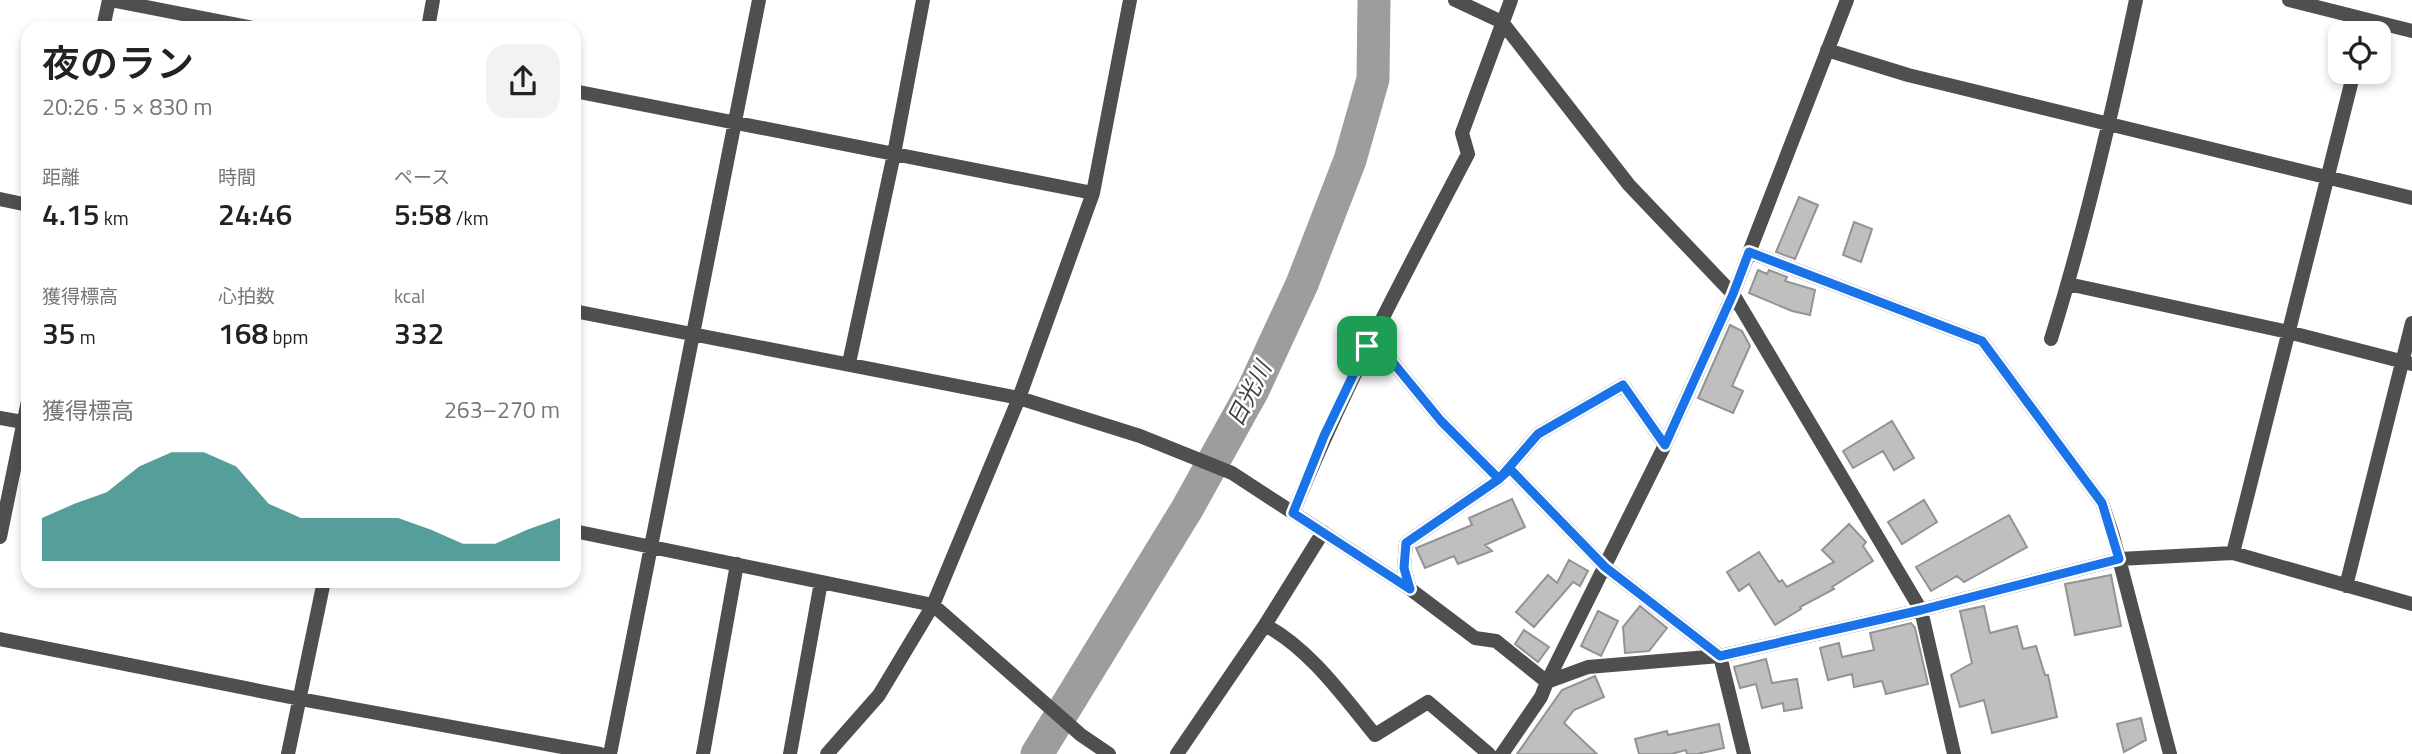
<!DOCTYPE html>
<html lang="ja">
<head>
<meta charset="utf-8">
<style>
	body { margin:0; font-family:"Titillium Web","Noto Sans JP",sans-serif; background:#f2f2f2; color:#222; height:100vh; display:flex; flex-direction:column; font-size:26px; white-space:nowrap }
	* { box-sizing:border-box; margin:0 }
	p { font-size:23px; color:#767676 }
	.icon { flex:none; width:38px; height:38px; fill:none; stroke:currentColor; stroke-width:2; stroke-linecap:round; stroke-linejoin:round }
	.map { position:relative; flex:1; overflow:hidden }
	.sheet { position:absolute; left:21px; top:21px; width:560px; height:567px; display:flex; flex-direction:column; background:#fff; border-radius:21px; box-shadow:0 4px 10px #0003 }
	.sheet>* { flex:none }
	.fabs { position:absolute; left:2328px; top:21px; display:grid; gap:14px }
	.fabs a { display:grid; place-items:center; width:63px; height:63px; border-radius:14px; background:#fff; box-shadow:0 4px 10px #0003; font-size:35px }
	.pin { position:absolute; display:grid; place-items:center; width:60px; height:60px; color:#fff; margin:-30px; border-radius:14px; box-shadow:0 4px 10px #0006 }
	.round { display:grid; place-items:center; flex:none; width:74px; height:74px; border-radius:21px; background:#f2f2f2 }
	.overview { display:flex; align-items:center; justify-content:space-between; height:119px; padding:0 21px }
	h1 { font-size:38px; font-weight:600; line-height:52px }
	.metrics { display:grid; grid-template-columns:repeat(3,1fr); gap:10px; height:119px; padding:7px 21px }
	.metrics div { display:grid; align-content:center }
	.metrics b { font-size:30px; font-weight:600 }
	.metrics small { font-size:19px; font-weight:400 }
	.metrics p { font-size:19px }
	.chart { height:196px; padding:14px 21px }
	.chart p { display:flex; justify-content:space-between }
	.chart svg { width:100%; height:126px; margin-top:7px; fill:#0f766e; opacity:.7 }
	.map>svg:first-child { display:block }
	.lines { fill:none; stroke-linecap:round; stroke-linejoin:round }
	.river { stroke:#9d9d9d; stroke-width:33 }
	.building { fill:#bfbfbf; stroke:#939393; stroke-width:2 }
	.minor { stroke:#4f4f4f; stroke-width:14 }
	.tertiary { stroke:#4f4f4f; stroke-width:14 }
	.route-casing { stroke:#fff; stroke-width:14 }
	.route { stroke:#1a73e8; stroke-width:9 }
	.labels { text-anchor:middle; stroke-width:5; stroke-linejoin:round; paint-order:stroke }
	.water-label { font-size:23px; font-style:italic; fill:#3e3e3e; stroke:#fff }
</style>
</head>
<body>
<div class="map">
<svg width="2412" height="754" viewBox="0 0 2412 754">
	<rect width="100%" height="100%" fill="#fff"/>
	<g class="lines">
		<!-- river -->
		<path class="river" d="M1037,754L1187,509L1253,390L1302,284L1350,160L1373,79L1374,0"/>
	</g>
	<!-- building -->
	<path class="building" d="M1799,197L1818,205L1795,259L1776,252Z
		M1854,222L1872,229L1861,262L1843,255Z
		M1758,270L1767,274L1769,270L1787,277L1785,281L1815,290L1810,315L1792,311L1749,293Z
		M1730,325L1742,331L1750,346L1732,386L1743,391L1733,413L1698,398Z
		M1892,421L1914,458L1894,470L1883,451L1853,468L1843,451Z
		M1512,499L1525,527L1485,545L1492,551L1458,564L1454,556L1425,568L1416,548L1472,525L1469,518Z
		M1924,500L1937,522L1902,544L1888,522Z
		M2009,515L2027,547L1964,582L1957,576L1931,591L1916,567Z
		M1849,524L1866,542L1863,546L1873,561L1832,587L1834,589L1800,607L1801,609L1775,625L1749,584L1739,591L1727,572L1759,552L1779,582L1782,580L1787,587L1834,562L1822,550Z
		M1569,560L1588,571L1580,586L1573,582L1534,627L1516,612L1548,575L1557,583Z
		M2111,575L2121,626L2075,635L2065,584Z
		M1640,606L1667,628L1649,651L1625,653L1623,627Z
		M1984,606L1990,633L2017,626L2023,649L2036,646L2045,675H2048L2057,717L1992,733L1984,700L1960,707L1951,675L1972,663L1960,611Z
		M1598,611L1618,621L1601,656L1581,646Z
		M1911,623L1915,628L1928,684L1886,694L1882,681L1854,687L1852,674L1828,680L1820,648L1839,643L1842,657L1874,650L1870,633Z
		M1524,630L1549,647L1538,662L1515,644Z
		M1766,659L1772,683L1797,679L1802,708L1784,711L1783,703L1762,708L1756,684L1740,688L1734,667Z
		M1595,676L1604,697L1574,710L1564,723L1597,754H1517L1562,690Z
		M2141,718L2146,740L2124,752L2117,724Z
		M1719,724L1724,748L1697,754H1687L1686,750L1671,754H1639L1635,739L1667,731L1668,735Z"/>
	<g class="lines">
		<!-- minor -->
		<path class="minor" d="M110,0L254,28
			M1455,0L1502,22L1629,185L1733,294L1921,610L1954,754
			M2289,0L2412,31
			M428,28L433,0
			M1827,50L1908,75L2412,198
			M574,91L1093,193
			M0,199L28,205
			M1749,252L1982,341L2102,503L2113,536L2170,754
			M2068,284L2288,332L2412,364
			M574,311L1019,398L1140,436L1232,473L1410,589
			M2051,339C2086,227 2112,114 2136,0
			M1367,346L1391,360L1441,421L1499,479
			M849,363L894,154L923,0
			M0,418L28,423
			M1665,445L1623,385L1538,434L1499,479L1406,543L1404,568L1410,589L1475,638L1496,641L1547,682L1588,667L1720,656L1921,610L2119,559L2233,553L2412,604
			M1510,469L1605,567L1720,656L1744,754
			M1293,513C1343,389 1406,272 1468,154L1462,133L1511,0
			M574,531L933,605L1081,735L1109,754
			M2233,553L2354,72
			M2346,586L2412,323
			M1265,625C1310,649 1343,696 1375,735L1428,702L1489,754
			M0,639L300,699L600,754
			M288,754L324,581
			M610,754L759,0
			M703,754L737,564
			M790,754L821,582
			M827,754L879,695L933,605L1019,398L1093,193L1130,0
			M1177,754L1265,625L1323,532
			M1502,754L1541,697L1547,682L1665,445L1733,294L1847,0"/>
		<!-- tertiary -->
		<path class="tertiary" d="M103,28L109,0
			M0,537L28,401"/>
	</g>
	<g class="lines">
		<defs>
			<path id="route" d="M1367,346L1324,436L1293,513L1410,589L1404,568L1406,543L1499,479L1510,469L1605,567L1720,656L1921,610L2119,559L2102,503L1982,341L1749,252L1733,294L1665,445L1623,385L1538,434L1499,479L1441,421L1391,360L1367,346"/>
		</defs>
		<!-- route casing -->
		<use href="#route" class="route-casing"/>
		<!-- route -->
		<use href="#route" class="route"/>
	</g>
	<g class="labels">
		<!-- water labels -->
		<g class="water-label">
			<text transform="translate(1249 394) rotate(-63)" y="8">日光川</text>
		</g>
	</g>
</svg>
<div class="fabs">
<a><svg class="icon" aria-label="locate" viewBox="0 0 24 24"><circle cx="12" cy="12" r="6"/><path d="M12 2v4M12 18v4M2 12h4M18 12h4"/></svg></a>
</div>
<div class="pin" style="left:1367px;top:346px;background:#1e9e55"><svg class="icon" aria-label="arrive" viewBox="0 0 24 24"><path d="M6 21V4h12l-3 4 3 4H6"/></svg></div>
<section class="sheet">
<div class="overview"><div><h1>夜のラン</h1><p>20:26 · 5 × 830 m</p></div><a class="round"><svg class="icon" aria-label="share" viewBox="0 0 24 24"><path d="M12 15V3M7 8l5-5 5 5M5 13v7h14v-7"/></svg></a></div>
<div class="metrics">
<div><p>距離</p><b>4.15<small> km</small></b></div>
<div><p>時間</p><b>24:46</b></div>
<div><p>ペース</p><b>5:58<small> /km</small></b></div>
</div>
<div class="metrics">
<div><p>獲得標高</p><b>35<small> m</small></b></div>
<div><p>心拍数</p><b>168<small> bpm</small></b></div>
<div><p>kcal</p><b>332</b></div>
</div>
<div class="chart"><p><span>獲得標高</span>263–270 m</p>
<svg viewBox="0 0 160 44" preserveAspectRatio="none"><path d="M0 44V29L10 24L20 20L30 11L40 6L50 6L60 11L70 24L80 29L90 29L100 29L110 29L120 33L130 38L140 38L150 33L160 29V44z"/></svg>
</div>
</section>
</div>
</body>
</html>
